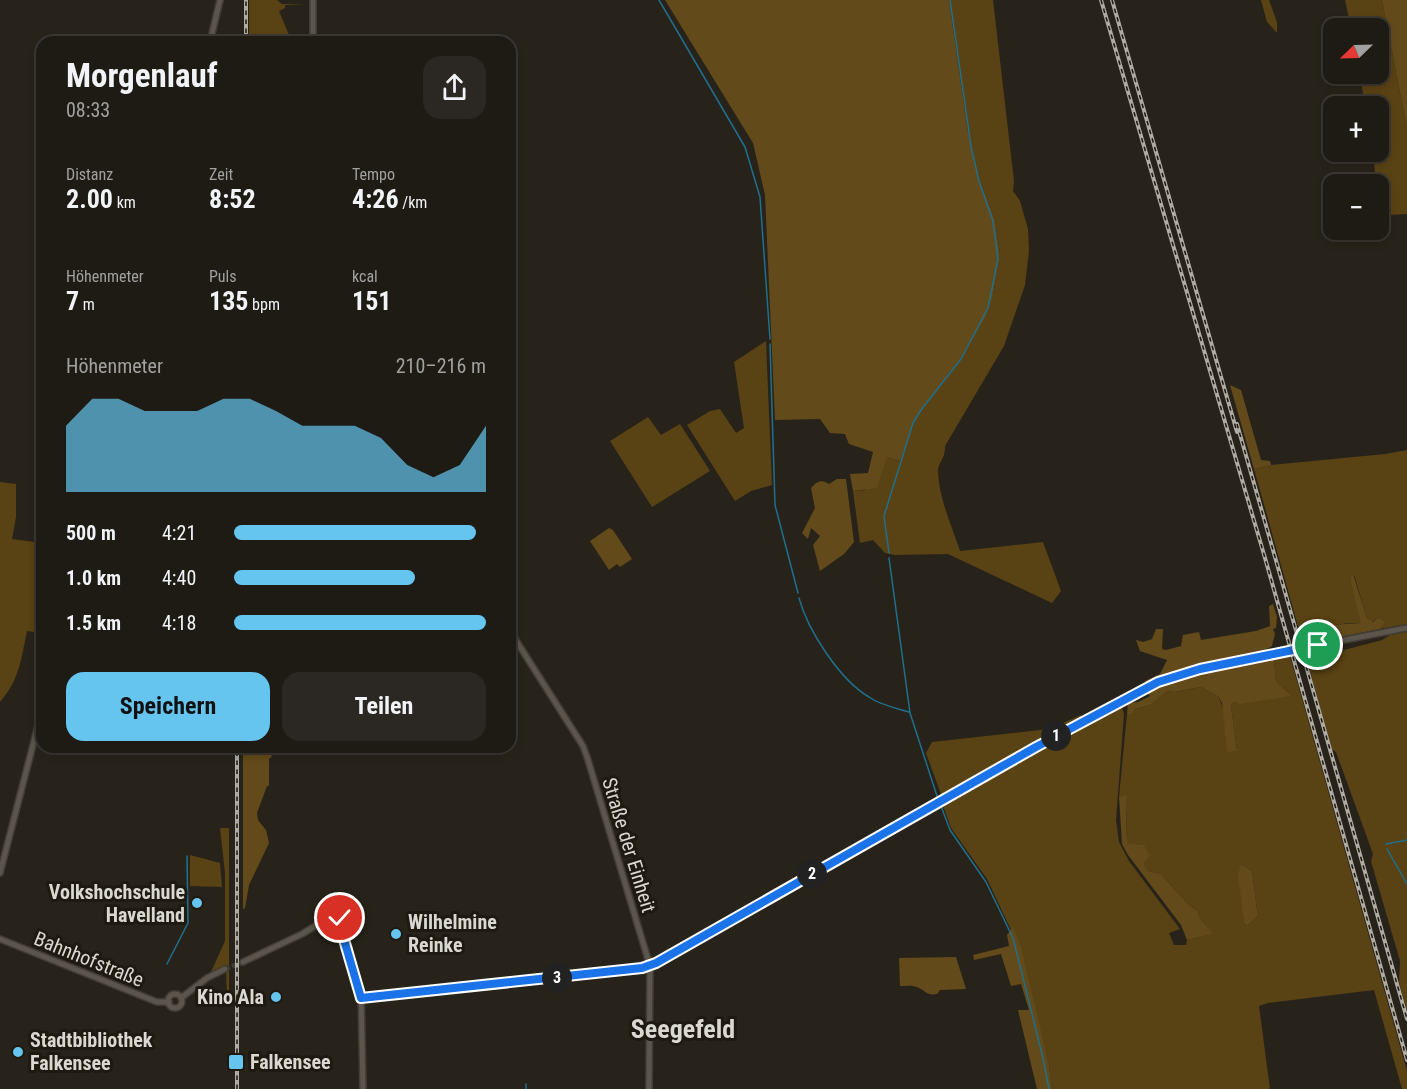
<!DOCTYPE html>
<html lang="de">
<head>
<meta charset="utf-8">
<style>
	body { margin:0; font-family:"Roboto Condensed",sans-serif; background:#2b2722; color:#f1f3f6; height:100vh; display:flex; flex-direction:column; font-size:22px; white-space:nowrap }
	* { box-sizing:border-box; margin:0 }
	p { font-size:20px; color:#a1a1a0 }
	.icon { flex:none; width:33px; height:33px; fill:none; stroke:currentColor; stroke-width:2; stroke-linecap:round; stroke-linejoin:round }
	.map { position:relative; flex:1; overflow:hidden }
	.details { position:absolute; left:36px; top:36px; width:480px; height:717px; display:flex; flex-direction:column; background:#1e1a14; border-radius:18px; box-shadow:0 3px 9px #0003,0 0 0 2px #3c3834 }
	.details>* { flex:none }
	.needle { width:39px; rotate:247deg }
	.controls { position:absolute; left:1323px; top:18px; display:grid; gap:12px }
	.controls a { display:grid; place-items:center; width:66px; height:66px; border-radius:12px; background:#1e1a14; box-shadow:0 3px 9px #0003,0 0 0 2px #3c3834; font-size:30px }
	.pin { position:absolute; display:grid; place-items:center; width:51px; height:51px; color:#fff; margin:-26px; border:3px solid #fff; border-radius:50%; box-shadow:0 2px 6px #0007 }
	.km { position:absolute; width:30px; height:30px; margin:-15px; border-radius:50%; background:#222; color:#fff; font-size:16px; line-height:30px; text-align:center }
	.round { display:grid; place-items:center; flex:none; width:63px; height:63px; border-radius:18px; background:#2b2722 }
	.head { display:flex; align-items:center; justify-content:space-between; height:102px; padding:0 30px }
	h1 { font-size:33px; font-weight:700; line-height:45px }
	.stats { display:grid; grid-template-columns:repeat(3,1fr); gap:9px; height:102px; padding:6px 30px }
	.stats div { display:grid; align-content:center }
	.stats b { font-size:26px; font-weight:700 }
	.stats small { font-size:16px; font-weight:400 }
	.stats p { font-size:16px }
	.chart { height:168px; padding:12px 30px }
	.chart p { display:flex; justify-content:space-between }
	.chart svg { width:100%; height:108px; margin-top:6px; fill:#65c5ee; opacity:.7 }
	.primary-button { display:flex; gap:12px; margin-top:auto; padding:12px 30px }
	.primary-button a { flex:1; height:69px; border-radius:18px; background:#65c5ee; color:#111; font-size:24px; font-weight:700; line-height:69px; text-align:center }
	.primary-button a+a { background:#2b2722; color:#f1f3f6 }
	ul { padding:0 30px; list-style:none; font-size:20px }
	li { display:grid; grid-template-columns:96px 72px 1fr; align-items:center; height:45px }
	li i { height:15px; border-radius:8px; background:#65c5ee }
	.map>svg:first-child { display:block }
	.green { fill:#594213; fill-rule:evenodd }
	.forest { fill:#624a1a }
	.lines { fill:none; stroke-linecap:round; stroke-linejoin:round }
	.stream { stroke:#1f708f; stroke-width:1.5 }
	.minor-tunnel { stroke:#433e35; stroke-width:5; stroke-dasharray:5 2.5; stroke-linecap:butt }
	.minor-casing { stroke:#413d36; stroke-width:8 }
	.minor { stroke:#5b554b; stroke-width:5 }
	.rail-casing { stroke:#afaba4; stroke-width:4 }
	.rail { stroke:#1e1911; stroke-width:1.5; stroke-dasharray:4.5; stroke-linecap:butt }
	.minor-bridge-casing { stroke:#413d36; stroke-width:8; stroke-linecap:butt }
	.minor-bridge { stroke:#5b554b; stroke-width:5 }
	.route-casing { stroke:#fff; stroke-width:12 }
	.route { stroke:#1a73e8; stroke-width:8 }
	.poi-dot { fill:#65c5ee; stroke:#1e1911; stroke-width:2 }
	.labels { text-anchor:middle; stroke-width:6; stroke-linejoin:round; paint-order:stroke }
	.street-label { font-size:20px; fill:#dbd7d1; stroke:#1e1911 }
	.poi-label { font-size:20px; font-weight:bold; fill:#dbd7d1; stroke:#1e1911; text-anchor:start }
	.district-label { font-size:26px; font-weight:bold; fill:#dbd7d1; stroke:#1e1911 }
</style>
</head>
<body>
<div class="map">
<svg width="1407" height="1089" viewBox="0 0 1407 1089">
	<rect width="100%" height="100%" fill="#28231a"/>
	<!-- green -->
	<path class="green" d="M249,0H277L282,4H307L285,5V8L279,11L292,42H249Z
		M949,0H993L1014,181L1013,191L1020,201L1028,229L1029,251L1025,285L1004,346L945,446C946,458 937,464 938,472C939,499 952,526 960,551L1043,542L1061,591L1052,603L948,554L895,555L885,553L873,540L860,543L853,491L865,490L887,457L900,461L916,417L960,359L993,295L1000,254L995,219L980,181L968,132Z
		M1261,0H1269L1277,22V33L1267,22Z
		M1345,0H1382L1407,129V214L1387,215L1379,205L1378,184H1376L1373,152H1378V106H1365L1360,74H1378V28H1351Z
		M766,341L772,485L751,491L735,501L687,425L710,411L720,409L736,433L744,428L734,362Z
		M648,417L661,435L680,424L710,471L652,507L610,441Z
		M1407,450V624L1380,629L1384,622L1378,617L1372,622L1367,618L1354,575L1350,579L1362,623C1339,623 1324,625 1306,640L1307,644H1303L1254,469L1271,465L1385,454Z
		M0,482L16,484V517L12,539L42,543V633L27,631C21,659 20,679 0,702Z
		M1407,632V1011L1399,982L1400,961L1371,861L1373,854L1336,752L1331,749L1305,652L1317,648L1325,655L1382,640L1390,635Z
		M1290,656L1407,1071V1089H1402L1374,990L1268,1003L1259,1006L1270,1089H1052L1049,1065L1013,928L1011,930L987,879L951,828L942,803L1051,741L1118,706L1122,707L1124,714L1116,820L1119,842L1129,861L1180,929L1169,933L1174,945H1186L1187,940L1212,934L1201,920L1197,910L1188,904L1161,874L1148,871L1129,845L1126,835L1127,796L1119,797L1127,714H1133L1135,709L1151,705L1167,691L1176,692L1201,687L1219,697L1237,751L1231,705L1235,702L1292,696L1276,681L1274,660ZM1241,864L1252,871L1258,916L1247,926L1244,923Z
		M1081,715L1082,719L942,797L926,753L932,742L1049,729Z
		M220,828H229V998H227L226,967L211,972L225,941V873Z
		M190,855L220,863L222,887L190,886Z"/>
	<!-- forest -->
	<path class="forest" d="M665,0H949L968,132L980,181L995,219L1000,255L993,295L985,318L960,359L916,417L900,461L887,457L877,488L853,491L850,474L868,473L873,452L849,444L845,434L830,433L820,419L775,420L765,195L753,143Z
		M1382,0H1407V129Z
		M1230,385L1241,390L1261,460L1270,461L1271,465L1254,469Z
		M837,479H846L854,542L844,554L820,571L813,545L820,536L811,528L808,539L802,533L815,508L811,488C817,481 821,479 829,484Z
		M609,528L613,530L632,559L620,567L617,564L609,570L590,541Z
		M1353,574L1367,618L1373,622L1378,617L1385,622L1380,629L1307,644L1305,640L1317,630L1318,626L1361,623L1350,579Z
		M1273,604L1277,617L1276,628L1273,629L1275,634L1272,646L1260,653L1181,671L1146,685L1145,681L1160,674L1167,660L1140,651L1136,640L1143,642L1152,639L1156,629H1163L1162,649L1166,650L1181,646L1183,635L1199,632L1201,640L1256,631L1270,626L1269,606Z
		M1268,659L1274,660L1276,681L1292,696L1240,704L1235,702L1231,705L1237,751L1227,752L1222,703L1219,697L1201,687L1175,692L1167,691L1151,705L1135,709L1133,714H1127L1128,703L1138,702L1150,696L1147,692L1185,676Z
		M261,747H274L271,758H269V786H267L257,813L258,820L266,830L269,843L249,885L245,908L243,909V752H257Z
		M1127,795L1126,835L1129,844L1144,845L1150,856L1143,863L1148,871L1161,874L1188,904L1197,910L1201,920L1213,934L1187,940L1181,925L1128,855L1122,844L1119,797Z
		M1241,864L1252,871L1258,916L1247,926L1244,923L1238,875Z
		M1013,927L1021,947L1049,1065L1052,1089H1037L1018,1010H1029L1021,984L1011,986L1001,954L974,960L973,955L1009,946L1007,935Z
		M956,957L966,989L940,990L937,994C927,996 926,991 917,987C912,985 906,986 900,986L899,958Z"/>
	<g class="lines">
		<!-- stream -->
		<path class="stream" d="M659,0L745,147L760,197L770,339
			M770,344L775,505L798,593
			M889,553L884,516L913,423L921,410L961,359L988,308L998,259L993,221L979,181L971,146L950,0
			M889,558L910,713L938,799
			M799,598C808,631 840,680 869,697C880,705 896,708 909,712
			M941,806L950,830L986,882L1013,938L1043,1058L1049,1089
			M1386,844L1407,840
			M1387,849L1407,884
			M167,964L188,923L187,856
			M526,1084V1089"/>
		<!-- minor-tunnel -->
		<path class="minor-tunnel" d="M225,969L243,962"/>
		<defs>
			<path id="minor" d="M313,0V42
				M210,42L220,0
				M510,631L583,746L588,760L650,966L649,1089
				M1318,645L1407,628
				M0,873L42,710
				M329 913a6 6 0 1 1 12 0a6 6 0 1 1-12 0Z
				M338,919L361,992L363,1089
				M0,939L157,1002H169
				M243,962L302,934L330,917
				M168 1001a7 7 0 1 1 14 0a7 7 0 1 1-14 0Z
				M181,998L207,978L225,969
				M361,998L646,967L1036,747L1158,682L1200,669L1271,654"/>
		</defs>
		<!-- minor casing -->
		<use href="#minor" class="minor-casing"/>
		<!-- minor -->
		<use href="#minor" class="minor"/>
		<defs>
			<path id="rail" d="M1101,0L1265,558L1407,1060
				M1112,0L1237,432
				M246,42V0
				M1237,424L1407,1019
				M237,1089V747"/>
		</defs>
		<!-- rail casing -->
		<use href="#rail" class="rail-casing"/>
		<!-- rail -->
		<use href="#rail" class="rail"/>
		<defs>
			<path id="minor-bridge" d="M1271,654L1318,645"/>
		</defs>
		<!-- minor-bridge casing -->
		<use href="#minor-bridge" class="minor-bridge-casing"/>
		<!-- minor-bridge -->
		<use href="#minor-bridge" class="minor-bridge"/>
	</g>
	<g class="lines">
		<defs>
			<path id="route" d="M340,918L338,919L361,998L642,968L656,963L1036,747L1158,682L1200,669L1318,645"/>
		</defs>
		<!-- route casing -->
		<use href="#route" class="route-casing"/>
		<!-- route -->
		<use href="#route" class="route"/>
	</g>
	<!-- markers -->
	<g class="poi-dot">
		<circle cx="197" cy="903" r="6"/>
		<circle cx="396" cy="934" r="6"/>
		<circle cx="276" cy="997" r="6"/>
		<circle cx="18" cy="1052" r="6"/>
		<rect x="228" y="1054" width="16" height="16" rx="3"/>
	</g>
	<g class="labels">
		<!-- street labels -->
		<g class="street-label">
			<text transform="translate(629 845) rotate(73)" y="7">Straße der Einheit</text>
			<text transform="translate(89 959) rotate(22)" y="7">Bahnhofstraße</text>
		</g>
		<!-- poi labels -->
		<g class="poi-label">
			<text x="185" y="899" text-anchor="end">Volkshochschule<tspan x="185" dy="23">Havelland</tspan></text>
			<text x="408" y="929">Wilhelmine<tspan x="408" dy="23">Reinke</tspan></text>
			<text x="264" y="1004" text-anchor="end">Kino Ala</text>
			<text x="30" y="1047">Stadtbibliothek<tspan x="30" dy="23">Falkensee</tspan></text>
			<text x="250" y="1069">Falkensee</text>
		</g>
		<!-- district labels -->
		<g class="district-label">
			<text x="683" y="1038">Seegefeld</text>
		</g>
	</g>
</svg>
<div class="controls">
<a><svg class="needle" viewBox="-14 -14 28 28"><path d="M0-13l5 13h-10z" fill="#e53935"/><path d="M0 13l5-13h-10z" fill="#a1a1a0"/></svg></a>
<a>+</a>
<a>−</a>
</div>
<div class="pin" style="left:1318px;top:645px;background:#1e9e55"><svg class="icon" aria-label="arrive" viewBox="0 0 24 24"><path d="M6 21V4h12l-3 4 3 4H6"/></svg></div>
<div class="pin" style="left:340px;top:918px;background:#d93025"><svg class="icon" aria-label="check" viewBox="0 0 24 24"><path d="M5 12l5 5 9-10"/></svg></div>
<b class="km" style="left:1056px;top:736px">1</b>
<b class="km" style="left:812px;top:874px">2</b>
<b class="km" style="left:557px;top:978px">3</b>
<section class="details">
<div class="head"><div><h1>Morgenlauf</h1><p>08:33</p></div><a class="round"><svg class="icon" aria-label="share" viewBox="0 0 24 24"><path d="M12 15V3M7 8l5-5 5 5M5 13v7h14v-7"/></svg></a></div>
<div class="stats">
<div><p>Distanz</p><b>2.00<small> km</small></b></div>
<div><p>Zeit</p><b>8:52</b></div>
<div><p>Tempo</p><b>4:26<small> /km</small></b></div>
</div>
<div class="stats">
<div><p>Höhenmeter</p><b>7<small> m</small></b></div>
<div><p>Puls</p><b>135<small> bpm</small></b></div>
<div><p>kcal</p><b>151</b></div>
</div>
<div class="chart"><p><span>Höhenmeter</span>210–216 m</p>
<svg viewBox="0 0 160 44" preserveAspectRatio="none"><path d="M0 44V17L10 6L20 6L30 11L40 11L50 11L60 6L70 6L80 11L90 17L100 17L110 17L120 22L130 33L140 38L150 33L160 17V44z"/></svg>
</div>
<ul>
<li><b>500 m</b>4:21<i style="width:96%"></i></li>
<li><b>1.0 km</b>4:40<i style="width:72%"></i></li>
<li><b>1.5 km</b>4:18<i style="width:100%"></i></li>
</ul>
<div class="primary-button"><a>Speichern</a><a>Teilen</a></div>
</section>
</div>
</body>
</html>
